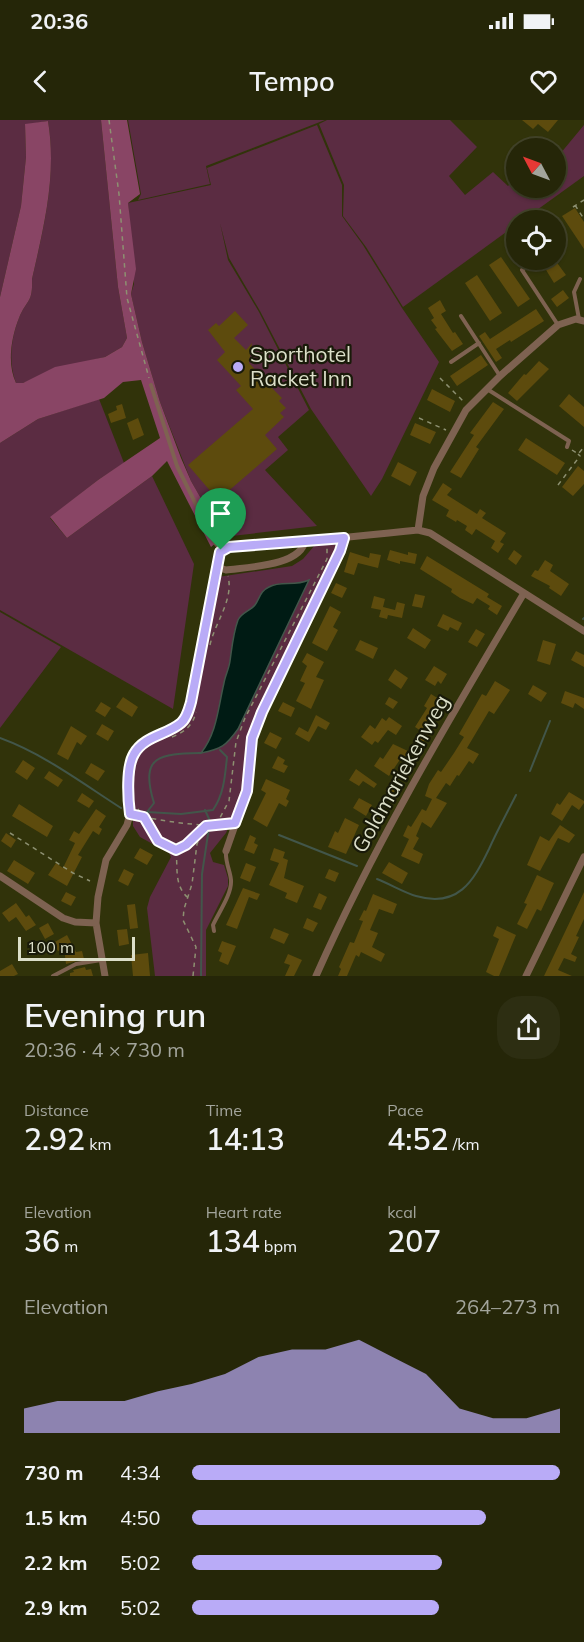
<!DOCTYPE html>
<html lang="en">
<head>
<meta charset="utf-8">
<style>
	body { margin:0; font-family:Mulish,sans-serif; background:#2d2e12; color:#f1f3f6; height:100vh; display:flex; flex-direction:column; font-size:22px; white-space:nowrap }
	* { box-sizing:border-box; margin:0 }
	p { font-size:20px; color:#a3a59c }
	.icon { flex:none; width:33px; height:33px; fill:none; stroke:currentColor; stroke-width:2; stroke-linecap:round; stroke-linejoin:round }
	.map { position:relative; height:856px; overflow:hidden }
	.details { display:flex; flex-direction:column; background:#252608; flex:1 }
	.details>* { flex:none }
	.needle { width:39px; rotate:311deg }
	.buttons { position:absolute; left:506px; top:18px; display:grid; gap:12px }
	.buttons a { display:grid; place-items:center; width:60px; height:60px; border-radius:50%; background:#252608; box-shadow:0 2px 4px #0004,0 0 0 2px #424329; font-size:30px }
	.scale { position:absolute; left:18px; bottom:15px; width:117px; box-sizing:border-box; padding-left:6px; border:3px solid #dcdfc9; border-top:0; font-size:16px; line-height:21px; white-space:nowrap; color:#dcdfc9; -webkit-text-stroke:4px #191a09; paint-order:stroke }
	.pin { position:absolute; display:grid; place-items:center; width:51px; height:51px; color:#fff; margin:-62px -26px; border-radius:50% 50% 50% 0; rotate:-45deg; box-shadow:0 0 6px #0007 }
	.pin .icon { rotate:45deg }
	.round { display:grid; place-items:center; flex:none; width:63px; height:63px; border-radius:24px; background:#2d2e12 }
	.overview { display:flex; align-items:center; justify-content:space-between; height:102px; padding:0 24px }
	h1 { font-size:33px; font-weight:600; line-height:45px }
	.metrics { display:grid; grid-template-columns:repeat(3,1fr); gap:9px; height:102px; padding:6px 24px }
	.metrics div { display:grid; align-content:center }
	.metrics b { font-size:30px; font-weight:600 }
	.metrics small { font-size:16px; font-weight:400 }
	.metrics p { font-size:16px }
	.chart { height:168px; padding:12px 24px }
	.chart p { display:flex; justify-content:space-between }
	.chart svg { width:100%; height:108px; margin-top:6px; fill:#b9abf7; opacity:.7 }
	ul { padding:0 24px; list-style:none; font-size:20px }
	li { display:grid; grid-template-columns:96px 72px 1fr; align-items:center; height:45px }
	li i { height:15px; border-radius:8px; background:#b9abf7 }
	.status { display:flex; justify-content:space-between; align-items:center; height:42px; padding:0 30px; background:#252608; direction:ltr }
	.status svg { height:16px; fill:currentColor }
	header { display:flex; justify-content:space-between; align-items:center; height:78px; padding:0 24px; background:#252608; font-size:27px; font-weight:600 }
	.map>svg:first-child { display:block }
	.green { fill:#5b2c42 }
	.forest { fill:#894565 }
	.water { fill:#001b14; stroke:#42564a; stroke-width:1.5 }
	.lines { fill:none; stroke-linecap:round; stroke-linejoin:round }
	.stream { stroke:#42564a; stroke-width:2 }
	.building { fill:#5d4b0d }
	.path { stroke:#8d9071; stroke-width:1.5; stroke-dasharray:4.5 4.5; stroke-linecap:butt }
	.service { stroke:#7e6251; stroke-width:4 }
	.minor { stroke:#7e6251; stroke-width:7 }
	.route-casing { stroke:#fff; stroke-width:12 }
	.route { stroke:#b9abf7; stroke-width:8 }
	.poi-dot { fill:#b9abf7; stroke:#191a09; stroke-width:2 }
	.labels { text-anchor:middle; stroke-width:4.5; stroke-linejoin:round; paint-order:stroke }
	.poi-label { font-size:21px; fill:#dcdfc9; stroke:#191a09; text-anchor:start }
	.street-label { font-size:21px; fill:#dcdfc9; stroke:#191a09 }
</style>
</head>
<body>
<div class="status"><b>20:36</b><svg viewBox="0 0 49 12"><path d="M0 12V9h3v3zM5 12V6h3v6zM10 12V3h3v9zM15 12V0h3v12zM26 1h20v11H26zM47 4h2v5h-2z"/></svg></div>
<header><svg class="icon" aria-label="back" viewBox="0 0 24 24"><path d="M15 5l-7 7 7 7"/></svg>Tempo<svg class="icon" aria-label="heart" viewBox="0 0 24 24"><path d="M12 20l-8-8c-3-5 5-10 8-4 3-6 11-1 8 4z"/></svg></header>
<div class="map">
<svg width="584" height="856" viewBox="0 0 584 856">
	<rect width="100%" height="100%" fill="#31330a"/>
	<!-- green -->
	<path class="green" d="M0,0H101L118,167L127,218L122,227L105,237L84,242L23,263H16C8,243 11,218 19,198C27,179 33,183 32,159C44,107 57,54 48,1L25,5L26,37L21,86L0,177Z
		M128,0H325L206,46L210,64L138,80L141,74Z
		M327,0H450L477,27L449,56L465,75L493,52L508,66L516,57V68H555V31L560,34L584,5V56L523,100H516V105L403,187L366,127L343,96L344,65L319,4Z
		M317,5L342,65V96L363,125L402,188L439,242L382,359L371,376L311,289L260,191L229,138L220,103L228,140L259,192L309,290L278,317L288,330L265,350L317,406L223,417L191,361L160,282L142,222L131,174L134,164L128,83L211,65L207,48Z
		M99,279L124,343L98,360L50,398L67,418L152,356L194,444L173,589L0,490V323L38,299Z
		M333,424L337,426L338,430L286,535L250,616L243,670L226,713L210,733L213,742L224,745L228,758V766L206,810V856H155L147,788L150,777L171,737L169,733L140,717L133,706V654L138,636L145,625L159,610L182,601L190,594L196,579L218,457L292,446L303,439L315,425Z
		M0,492L61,527L0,608Z"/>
	<!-- forest -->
	<path class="forest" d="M101,0H127L140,74L128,83L136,149L131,174L142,222L160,282L181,338L191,361L223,417L211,427L167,341L152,356L67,418L50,397L98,360L160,318L141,260L123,262L104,278L38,299L0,323V177L21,86L26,37L25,4L48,1C57,55 44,106 32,159C33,183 27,179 19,198C11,218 7,244 16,263H23L55,247L105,237L122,227L127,218L118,167Z"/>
	<!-- water -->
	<path class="water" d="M309,460L238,609C226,626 221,629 201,633C217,613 218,588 224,563C225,556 229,549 230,541C232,527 233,514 238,500C241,493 250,491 255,485C260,478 260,471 269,467C281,460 294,467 309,460Z"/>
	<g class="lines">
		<!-- stream -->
		<path class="stream" d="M583,499L584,498
			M0,618C44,634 82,663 121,688
			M530,651L550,601
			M147,692L181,694L213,690C224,674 225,656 227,637L220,630
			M147,692L154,683C139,634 161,634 201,633
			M279,715L357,746
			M377,759C390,764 403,772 416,776C458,788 473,762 489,729C497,711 507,693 516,675
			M201,856L202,754L210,701L205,690"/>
	</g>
	<!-- building -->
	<path class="building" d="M522,0H533L537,3L533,0H558L548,12L538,4L533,9Z
		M575,88L584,102V129L562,96Z
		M501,137L530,179L518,187L489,145Z
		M540,140H555L566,155L554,163Z
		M477,155L502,193L490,201L465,163Z
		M563,170L569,178L557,187L551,179Z
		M440,180L446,191L441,194L453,213L455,212L463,224L452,231L435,209L437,208L431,200L434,198L428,188Z
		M536,189L544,201L511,222L510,220L496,229L502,238L496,242L479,216L485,212L490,219Z
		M235,191L248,205L234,218L246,230L252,223L249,243L265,260L271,255L277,261L271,267L282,278L279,281L286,288L280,293L284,297L265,315L277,329L218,380L188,345L253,289L236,270L241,266L217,240L225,232L208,210L216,203L219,206Z
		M481,235L488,245L457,266L450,256Z
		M539,241L549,249L517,281L508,273L524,254L526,255Z
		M432,269L455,281L450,292L427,280Z
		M569,274L584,287V307L559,286Z
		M493,282L504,289L476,327L479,329L461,358L450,352L474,315L470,313Z
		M122,284L126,298L111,303L108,294L117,290L116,286Z
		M138,298L144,315L133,320L127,303Z
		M415,303L436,312L430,324L410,315Z
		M526,318L565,343L557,355L518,330Z
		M398,342L417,352L410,366L391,356Z
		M578,346L584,351V364L573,376L562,367Z
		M443,363L452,369L447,375L477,394L480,389L486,393L482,398L506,413L500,422L504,424L498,433L491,428L495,421L476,409L472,415L465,410L467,406L457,400L456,402L446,396L449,390L432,380Z
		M390,430L408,435V432L417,434L415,444L400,441V444L387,440Z
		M514,430L522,436L516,445L508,439Z
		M350,432L369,438L370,433L381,435L378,448L358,443L354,455L344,452Z
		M427,436L489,474L487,477L502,486L497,495L488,489L490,486L477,478L473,484L460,478L451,472L452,469L420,449Z
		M545,440L553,445L550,451L569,464L561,476L549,468L550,466L531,456L535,450L538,451Z
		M336,463L347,468L342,478L331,473Z
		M415,474L425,476L422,488L412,486Z
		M374,476L385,479L383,487L395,490L397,482L405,484L402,498L388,495L387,499L379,497L381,490L371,488Z
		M330,486L341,492L333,507L338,510L327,531L312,523Z
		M443,494L462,503L458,511L450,507L448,511L437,506Z
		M413,508L431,520L425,529L407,518Z
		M476,509L485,514L477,527L468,522Z
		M360,520L378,528L373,539L355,530Z
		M543,520L556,524L550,545L537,541Z
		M576,531L584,535V547L571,540Z
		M307,533L324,542L316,557L324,560L311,589L296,581L305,563L300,561L307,546L302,542Z
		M434,546L447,554L441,564L438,561L435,566L425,560Z
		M395,549L408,558L401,569L388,560Z
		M495,561L510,570L494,594L489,591L467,628L479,634L473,644L469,641L459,656L457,655L450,666L446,663L436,678L447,683L431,708L422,702L416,716L419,718L413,729L423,734L419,744L401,736L409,719L403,716L408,705L411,707L422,689L426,691L432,679L425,676L429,664L438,650L441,652L454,633L464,617L459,614L482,574L486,576Z
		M533,565L547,573L541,582L528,574Z
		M565,571L584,578V589L575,583L573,588L561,583Z
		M431,574L439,579L421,611L415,607L427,588L424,586Z
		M123,577L138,587L132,597L116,587Z
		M389,577L398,582L393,589L385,584Z
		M101,582L111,588L105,597L95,591Z
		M283,582L295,588L291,597L278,591Z
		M316,595L330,603L326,610L318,606L309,622L295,614L299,607L308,612Z
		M389,597L402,606L396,615L388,610L378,623L375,621L372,625L361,617L370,605L375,609L382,598L386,601Z
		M102,604L114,611L108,621L96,614Z
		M428,604L433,607L417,632L411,628Z
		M71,606L87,616L81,625L77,622L68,640L57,634Z
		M270,612L282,618L276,629L264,623Z
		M393,624L410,632L404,640L401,638L389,656L374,646L380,637L383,639Z
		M278,636L285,640L283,644L288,646L284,653L272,648Z
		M23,640L35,648L27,660L15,652Z
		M91,643L105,651L98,661L85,653Z
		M356,649L377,664L374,668L363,661L359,666L349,660Z
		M49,651L63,660L58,667L44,658Z
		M266,659L290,670L286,679L289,681L286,687L279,683L267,707L253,699L266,673L261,670Z
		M391,661L398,665L392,675L385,671Z
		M569,672L584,681V683L579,690L572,685L562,701L551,694L557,683L560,685Z
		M82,673L94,681L89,688L77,681Z
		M359,678L372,685L366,696L353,688Z
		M19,684L53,706L47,717L12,696Z
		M96,689L106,696L99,707L102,709L99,715L93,711L78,735L82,737L67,766L48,755L56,743L63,748L75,723L69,720L74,711L79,714Z
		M345,698L359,705L346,734L328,727L335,711L338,713Z
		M560,705L575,715L569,723L558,718L540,751L527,745L540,716L549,721Z
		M6,713L16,720L11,728L1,721Z
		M250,715L256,718L254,723L258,725L254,734L244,730Z
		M140,728L153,735L147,745L134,738Z
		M274,728L285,732L283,738L288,740L284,758L304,766L297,783L285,778L287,773L269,765L279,743L270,740Z
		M14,740L35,753L28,764L7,751Z
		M389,742L408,753L402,764L382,753Z
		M246,743L256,747L250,762L240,758Z
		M124,749L134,754L128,766L118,761Z
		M329,749L339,753L335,762L325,758Z
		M537,755L554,763L541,791L537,789L527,809L517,804L527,784L524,783Z
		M243,768L260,774L257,780L249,777L237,809L226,805Z
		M66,772L76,777L71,786L61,781Z
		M584,772V799L576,816L579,817L571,834L577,837L575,842L564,838L558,850L572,856H544Z
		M319,773L327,777L321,790L313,787Z
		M373,774L397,784L393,794L379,789L370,810L378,813L372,827L385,834L381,842L361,832L359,837L356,835L347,856H338L341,849L339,847L350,822L354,823L363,801L359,800L364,790L366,791Z
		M16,783L26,797L29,795L36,805L26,811L16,797L9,802L2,793Z
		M135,784L138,808L130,809L127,785Z
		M307,798L318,803L313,812L303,808Z
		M48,803L54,814L45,819L39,808Z
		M497,806L516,815L499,856H494L486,852L499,819L493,816Z
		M274,808L289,814L284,824L270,818Z
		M127,809L129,824L119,826L117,810Z
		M67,815L76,832L82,831L84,839L66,844L64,828L58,831L53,823Z
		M222,821L236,826L228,845L219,841L222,833L218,831Z
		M148,833L150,856H133L131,835Z
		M288,834L302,840L294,856H285L290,845L284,843Z
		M12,844L18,854L14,856H0V851Z
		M85,847L86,850L91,849L93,856H70V853L74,852L73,850Z"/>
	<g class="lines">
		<!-- path -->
		<path class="path" d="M109,0L119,74L127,178L149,258
			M575,85L584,99
			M573,87L584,80
			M440,258L465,283
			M419,298L446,310
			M572,330L578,334L584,327
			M558,365L580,336L578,334
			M210,525C215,502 234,480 228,456
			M172,617C185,612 193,605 196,592
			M138,689L144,697C171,702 200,707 228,704
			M137,695L144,697L158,721L176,730L187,725L202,708
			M216,705L229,681L236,622L245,598L327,439V426
			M10,713L73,753L90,761
			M176,731C178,748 174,764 187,777
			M193,856L196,827L183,800L184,789L192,764L197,724L205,706"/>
		<!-- service -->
		<path class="service" d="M536,140L522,150L558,205
			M461,196L500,256
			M579,199L574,172L580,159
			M451,242L479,223
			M151,265L177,346L215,423L221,430
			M487,269L569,321L567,327
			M214,811L213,805C219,792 232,774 231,760C230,750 225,742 226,731
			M53,856L76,844L101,840"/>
		<!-- minor -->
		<path class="minor" d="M418,410L423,376L434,348L466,290L500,256L558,205L576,199L584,201
			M305,420C302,446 247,447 226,450L220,448L218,444L220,432L229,427C292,422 355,417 418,410L430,413L584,511
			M226,731L247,671L252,618L262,593L340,431L344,418
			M0,756L63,798L75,802L96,803
			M105,856L96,803L98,777L106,740L127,705L130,694V645L133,635L147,621L181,603L186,596L191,582L215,454L219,446
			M316,856C375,723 450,598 524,473
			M526,856L584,737"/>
	</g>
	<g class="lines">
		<defs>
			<path id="route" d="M344,418L340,431L262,592L252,618L247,671L235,703L206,706L186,725L176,730L158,721L144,697L130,694C128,679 126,647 134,634C144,616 167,615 181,603C187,598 189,589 191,582L220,432L229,427Z"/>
		</defs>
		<!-- route casing -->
		<use href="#route" class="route-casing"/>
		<!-- route -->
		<use href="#route" class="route"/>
	</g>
	<!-- markers -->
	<circle class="poi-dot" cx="238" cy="247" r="6"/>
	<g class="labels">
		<!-- poi labels -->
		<g class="poi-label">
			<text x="250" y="242">Sporthotel<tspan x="250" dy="24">Racket Inn</tspan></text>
		</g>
		<!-- street labels -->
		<g class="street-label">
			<text transform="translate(401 654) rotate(-61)" y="7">Goldmariekenweg</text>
		</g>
	</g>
</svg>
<div class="buttons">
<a><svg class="needle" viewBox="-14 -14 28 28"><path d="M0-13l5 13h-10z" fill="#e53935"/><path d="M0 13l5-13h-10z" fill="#a3a59c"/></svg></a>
<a><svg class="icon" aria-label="locate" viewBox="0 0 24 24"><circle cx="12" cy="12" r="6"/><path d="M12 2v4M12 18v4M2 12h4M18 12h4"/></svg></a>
</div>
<div class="scale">100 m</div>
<div class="pin" style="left:221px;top:430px;background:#1e9e55"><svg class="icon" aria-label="arrive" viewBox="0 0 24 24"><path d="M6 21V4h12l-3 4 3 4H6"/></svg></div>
</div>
<section class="details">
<div class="overview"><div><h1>Evening run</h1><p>20:36 · 4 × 730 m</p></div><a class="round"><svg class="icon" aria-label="share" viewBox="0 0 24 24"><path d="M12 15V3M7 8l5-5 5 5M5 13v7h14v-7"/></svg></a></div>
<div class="metrics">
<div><p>Distance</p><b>2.92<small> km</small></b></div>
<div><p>Time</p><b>14:13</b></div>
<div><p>Pace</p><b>4:52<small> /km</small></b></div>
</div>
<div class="metrics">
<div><p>Elevation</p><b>36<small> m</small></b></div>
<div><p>Heart rate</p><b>134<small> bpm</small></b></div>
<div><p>kcal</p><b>207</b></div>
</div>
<div class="chart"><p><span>Elevation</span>264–273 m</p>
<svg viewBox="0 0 160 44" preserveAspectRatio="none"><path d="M0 44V34L10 31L20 31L30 31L40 27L50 24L60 20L70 13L80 10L90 10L100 6L110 13L120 20L130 34L140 38L150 38L160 34V44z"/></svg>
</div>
<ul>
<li><b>730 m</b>4:34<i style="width:100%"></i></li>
<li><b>1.5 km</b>4:50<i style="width:80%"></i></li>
<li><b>2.2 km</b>5:02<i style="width:68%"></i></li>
<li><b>2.9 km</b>5:02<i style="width:67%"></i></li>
</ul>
</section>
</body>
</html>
